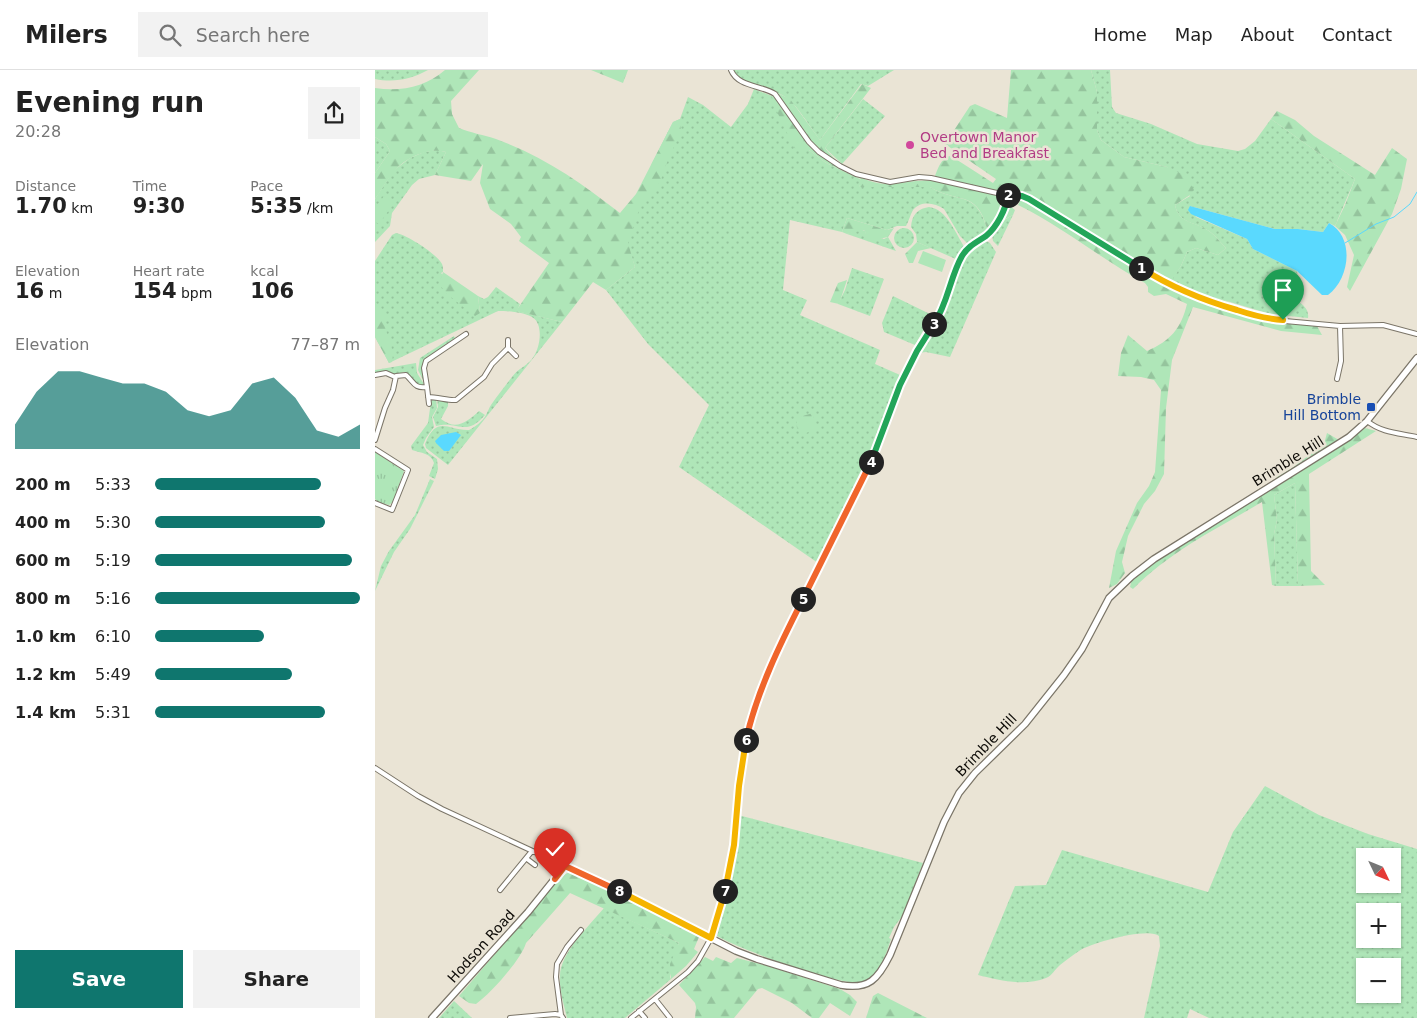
<!DOCTYPE html>
<html lang="en">
<head>
<meta charset="utf-8">
<style>
	body { margin:0; font-family:"DejaVu Sans",sans-serif; background:#f2f2f2; color:#222; height:100vh; display:flex; flex-direction:column; font-size:19px; white-space:nowrap }
	* { box-sizing:border-box; margin:0 }
	p { font-size:16px; color:#767676 }
	.icon { flex:none; width:28px; height:28px; fill:none; stroke:currentColor; stroke-width:2; stroke-linecap:round; stroke-linejoin:round }
	.map { position:relative; flex:1; overflow:hidden }
	.sheet { display:flex; flex-direction:column; background:#fff; width:375px }
	.sheet>* { flex:none }
	.needle { width:32px; rotate:133deg }
	.controls { position:absolute; left:981px; top:778px; display:grid; gap:10px }
	.controls a { display:grid; place-items:center; width:45px; height:45px; border-radius:0px; background:#fff; box-shadow:0 1px 4px #0004; font-size:25px }
	.pin { position:absolute; display:grid; place-items:center; width:42px; height:42px; color:#fff; margin:-51px -21px; border-radius:50% 50% 50% 0; rotate:-45deg; box-shadow:0 0 5px #0007 }
	.pin .icon { rotate:45deg }
	.km { position:absolute; width:25px; height:25px; margin:-12px; border-radius:50%; background:#222; color:#fff; font-size:14px; line-height:25px; text-align:center }
	.round { display:grid; place-items:center; flex:none; width:52px; height:52px; border-radius:0px; background:#f2f2f2 }
	.overview { display:flex; align-items:center; justify-content:space-between; height:85px; padding:0 15px }
	h1 { font-size:28px; font-weight:700; line-height:38px }
	.figures { display:grid; grid-template-columns:repeat(3,1fr); gap:8px; height:85px; padding:5px 15px }
	.figures div { display:grid; align-content:center }
	.figures b { font-size:21px; font-weight:700 }
	.figures small { font-size:14px; font-weight:400 }
	.figures p { font-size:14px }
	.chart { height:140px; padding:10px 15px }
	.chart p { display:flex; justify-content:space-between }
	.chart svg { width:100%; height:90px; margin-top:5px; fill:#0f766e; opacity:.7 }
	.button { display:flex; gap:10px; margin-top:auto; padding:10px 15px }
	.button a { flex:1; height:58px; border-radius:0px; background:#0f766e; color:#fff; font-size:20px; font-weight:700; line-height:58px; text-align:center }
	.button a+a { background:#f2f2f2; color:#222 }
	ul { padding:0 15px; list-style:none; font-size:16px }
	li { display:grid; grid-template-columns:80px 60px 1fr; align-items:center; height:38px }
	li i { height:12px; border-radius:6px; background:#0f766e }
	header { display:flex; align-items:center; gap:30px; box-sizing:border-box; height:70px; padding:0 25px; background:#fff; border-bottom:1px solid #e0e0e0 }
	header strong { font-size:24px }
	nav { display:flex; gap:28px; margin-inline-start:auto; font-size:18px }
	.search { width:350px; height:45px; background:#f2f2f2; display:flex; align-items:center; gap:12px; box-sizing:border-box; padding:0 18px; border-radius:0px; color:#767676; font-size:19px }
	main { display:flex; flex:1; min-height:0 }
	.map>svg:first-child { display:block }
	.grass { fill:url(#grass-dots); fill-rule:evenodd }
	.forest { fill:url(#forest-firs) }
	.park { fill:url(#park-tufts) }
	.pitch { fill:#afe6b8 }
	.water { fill:#5ad9fe }
	.lines { fill:none; stroke-linecap:round; stroke-linejoin:round }
	.stream { stroke:#5ad9fe; stroke-width:1 }
	.minor-casing { stroke:#7b7568; stroke-width:6 }
	.secondary-casing { stroke:#7b7568; stroke-width:8 }
	.minor { stroke:#fff; stroke-width:4 }
	.secondary { stroke:#fff; stroke-width:5.5 }
	.split-1-casing { stroke:#fff; stroke-width:10 }
	.split-2-casing { stroke:#fff; stroke-width:10 }
	.split-3-casing { stroke:#fff; stroke-width:10 }
	.split-4-casing { stroke:#fff; stroke-width:10 }
	.split-5-casing { stroke:#fff; stroke-width:10 }
	.split-6-casing { stroke:#fff; stroke-width:10 }
	.split-7-casing { stroke:#fff; stroke-width:10 }
	.split-8-casing { stroke:#fff; stroke-width:10 }
	.split-9-casing { stroke:#fff; stroke-width:10 }
	.split-1 { stroke:#f5b400; stroke-width:6 }
	.split-2 { stroke:#22a559; stroke-width:6 }
	.split-3 { stroke:#22a559; stroke-width:6 }
	.split-4 { stroke:#22a559; stroke-width:6 }
	.split-5 { stroke:#f0652b; stroke-width:6 }
	.split-6 { stroke:#f0652b; stroke-width:6 }
	.split-7 { stroke:#f5b400; stroke-width:6 }
	.split-8 { stroke:#f5b400; stroke-width:6 }
	.split-9 { stroke:#f0652b; stroke-width:6 }
	.hotel-dot { fill:#d1479c; stroke:#eae4d5; stroke-width:2 }
	.transit-dot { fill:#1a4fb4; stroke:#eae4d5; stroke-width:2 }
	.labels { text-anchor:middle; stroke-width:5; stroke-linejoin:round; paint-order:stroke }
	.hotel-label { font-size:14px; fill:#b23c85; stroke:#eae4d5; text-anchor:start }
	.transit-label { font-size:14px; fill:#164399; stroke:#eae4d5; text-anchor:end }
	.street-label { font-size:14px; fill:#0d0b07; stroke:#eae4d5 }
</style>
</head>
<body>
<header>
<strong>Milers</strong>
<div class="search"><svg class="icon" aria-label="search" viewBox="0 0 24 24"><circle cx="10" cy="10" r="6"/><path d="M15 15l6 6"/></svg>Search here</div>
<nav><a>Home</a><a>Map</a><a>About</a><a>Contact</a></nav>
</header>
<main>
<section class="sheet">
<div class="overview"><div><h1>Evening run</h1><p>20:28</p></div><a class="round"><svg class="icon" aria-label="share" viewBox="0 0 24 24"><path d="M12 15V3M7 8l5-5 5 5M5 13v7h14v-7"/></svg></a></div>
<div class="figures">
<div><p>Distance</p><b>1.70<small> km</small></b></div>
<div><p>Time</p><b>9:30</b></div>
<div><p>Pace</p><b>5:35<small> /km</small></b></div>
</div>
<div class="figures">
<div><p>Elevation</p><b>16<small> m</small></b></div>
<div><p>Heart rate</p><b>154<small> bpm</small></b></div>
<div><p>kcal</p><b>106</b></div>
</div>
<div class="chart"><p><span>Elevation</span>77–87 m</p>
<svg viewBox="0 0 160 44" preserveAspectRatio="none"><path d="M0 44V32L10 16L20 6L30 6L40 9L50 12L60 12L70 16L80 25L90 28L100 25L110 12L120 9L130 19L140 35L150 38L160 32V44z"/></svg>
</div>
<ul>
<li><b>200 m</b>5:33<i style="width:81%"></i></li>
<li><b>400 m</b>5:30<i style="width:83%"></i></li>
<li><b>600 m</b>5:19<i style="width:96%"></i></li>
<li><b>800 m</b>5:16<i style="width:100%"></i></li>
<li><b>1.0 km</b>6:10<i style="width:53%"></i></li>
<li><b>1.2 km</b>5:49<i style="width:67%"></i></li>
<li><b>1.4 km</b>5:31<i style="width:83%"></i></li>
</ul>
<div class="button"><a>Save</a><a>Share</a></div>
</section>
<div class="map">
<svg width="1042" height="948" viewBox="0 0 1042 948">
	<defs>
		<pattern id="grass-dots" width="8" height="8" patternUnits="userSpaceOnUse" patternTransform="scale(1.25)"><rect width="8" height="8" fill="#afe6b8"/><path d="M2 2h.1M6 6h.1" fill="none" stroke="#95c49d" stroke-width="1.8" stroke-linecap="round"/></pattern>
		<pattern id="forest-firs" width="22" height="20" patternUnits="userSpaceOnUse" patternTransform="scale(1.25)"><rect width="22" height="20" fill="#afe6b8"/><path d="M5 1l3.5 6h-7zM16 11l3.5 6h-7z" fill="#95c49d"/></pattern>
		<pattern id="park-tufts" width="24" height="20" patternUnits="userSpaceOnUse" patternTransform="scale(1.25)"><rect width="24" height="20" fill="#afe6b8"/><path d="M3 7l-1-3M5 7V3M7 7l1-3M15 17l-1-3M17 17v-4M19 17l1-3" fill="none" stroke="#95c49d"/></pattern>
	</defs>
	<rect width="100%" height="100%" fill="#eae4d5"/>
	<!-- grass -->
	<path class="grass" d="M0,0H53C37,9 19,13 0,9Z
		M357,0H519L493,16L486,14L445,70C437,60 422,35 413,29C398,17 367,16 357,0Z
		M716,0H735L737,37L741,43L776,54L822,74L863,81L870,79L880,71L896,49L980,109L960,156L954,153L948,162L923,159H900L815,136L821,147L872,169L878,179L922,201L923,209L917,214L913,223C920,231 935,235 933,248L895,244L815,220L796,210L806,196L812,182L821,178L843,185L851,178C846,173 840,165 834,161C819,151 804,154 800,135L815,126L792,97L749,87L726,70L722,60V22Z
		M379,19L397,26L434,80L451,93L487,110L484,117H555C580,133 601,120 611,156H618L610,164L593,174L585,166L569,139C560,133 546,130 538,140C535,145 534,151 531,156H522L512,160L472,148L467,162L415,150L408,220L432,230L425,245L505,280L500,294L525,305L497,380L443,493L304,397L334,335L273,274L231,220L260,197L252,173L277,93L298,52L305,49L313,27L328,35L356,57L373,34Z
		M488,29L510,46L467,94L450,78Z
		M0,67L11,74L15,81L0,103Z
		M62,80L71,82L60,105L44,109L37,115L17,143L15,156L0,172V129L18,101L35,88L49,82Z
		M554,137C572,139 581,164 590,178L583,190L542,172L541,164L536,157C537,145 542,139 554,137Z
		M638,145L623,176L618,171C615,158 627,151 638,145Z
		M519 168a10 10 0 1 1 20 0a10 10 0 1 1-20 0Z
		M485,159L490,161L491,164L509,169L513,167L521,181L472,164Z
		M21,163C32,165 62,184 67,194C68,196 68,199 68,202L66,203L105,243L103,226L109,229L113,227L121,217L145,234L142,241L187,252L73,395L51,378L50,374C62,344 73,361 94,360C100,357 108,351 111,345C113,341 114,338 116,335C123,325 130,316 137,307C143,298 153,296 159,286C165,277 169,254 157,247C148,242 133,241 123,241L14,293L0,267V191L17,165Z
		M611,171L615,173L621,182L575,287L551,282L543,283C550,268 562,256 569,241C580,218 581,177 611,171Z
		M477,198L509,209L495,246L463,234L470,220Z
		M518,226L557,245L540,275L509,262L507,253Z
		M79,266L80,268L50,290L47,297L49,312L43,300L45,288Z
		M41,293L42,303L49,314L48,316L40,313L34,305L29,302L20,305L11,301L0,303V300Z
		M61,328L62,338L57,347L59,357L51,368L48,375L52,382L62,389L63,399L60,409L54,406L59,393C56,383 46,383 37,380L36,376L53,353L56,331Z
		M62,328L73,331V336L66,349C81,361 92,352 104,341L110,345C90,368 84,350 61,356L58,347L63,337Z
		M55,409L59,411L35,459L19,482L0,521L6,496L14,481L40,445Z
		M920,413L923,516H901L899,464L902,450L899,425Z
		M890,716L944,745L993,764L1042,779V948H834L815,939L812,948H769L785,876L784,866C773,857 716,873 704,881C697,886 691,890 685,895C680,899 677,906 671,908C649,917 624,910 603,905L640,816L671,815L687,780L833,822L858,762ZM1018,786V814H990V786ZM1018,841V869H990V841ZM990,896H1018V924H990Z
		M363,745L548,793L528,845L519,857L514,868L516,869C511,884 505,906 487,912C468,918 362,878 342,866L360,789Z
		M229,838L304,873L295,907L296,909L250,948H192C189,935 184,919 185,906C185,883 215,855 229,838Z
		M79,931L97,948H64Z"/>
	<!-- forest -->
	<path class="forest" d="M70,0H104L76,31L77,44L84,58C96,63 109,65 121,69C170,87 205,112 245,143L261,124L298,52L305,49L306,62L294,87L285,112L265,137L253,173L260,197L231,220L218,212L187,252L141,241L174,193L144,171L146,167L136,154L115,139L105,113L108,94L96,111L60,105L71,82C53,77 29,88 18,103C11,111 6,121 0,129V103L15,81L11,74L0,67V18C26,22 50,17 70,0Z
		M216,0H253L248,13Z
		M636,0H716L722,22V60L726,70L749,87L792,97L805,103L813,110L819,120L815,125L800,135C804,154 820,151 834,161C840,165 846,173 851,178L843,185L821,178L812,182L806,196L797,210L815,220L849,230L889,249L942,256L947,265L906,261L818,237L797,290L791,338L789,404L780,421L769,434L753,466L747,492L750,503L742,514L734,518L741,481L762,433L774,416L780,402L786,320L779,310L766,307L743,306L746,283L753,265L772,281C795,271 806,259 812,234L791,224L779,226L773,222V217L770,213C726,189 688,157 643,135L646,129L656,133L658,130L643,120L624,121L629,131L640,140L638,145L613,158L611,156C602,120 580,133 555,117H484L486,109L451,93L434,80L419,78L398,33L396,20L415,29L445,70L487,14L496,18L450,78C465,97 490,115 515,114C530,113 543,109 558,111C562,102 565,87 576,86L618,113L621,109L570,74L595,36L600,34L632,48Z
		M902,41L920,50L939,66L1000,105L1017,78L1032,89L1026,119L1017,144L975,221L972,217L979,185L970,165L960,156L970,135L980,109L896,49Z
		M472,148L512,160L519,158L513,167L495,171L491,169L490,161L488,160L472,164L467,162Z
		M542,172L556,178L543,181L538,193H534L530,184Z
		M68,202L103,226L105,243L100,246L72,224L64,214Z
		M472,210L464,234L455,232L463,213Z
		M0,232L11,243C5,261 21,274 17,292L14,293L0,267Z
		M438,343L441,359L426,365C421,359 420,353 424,347Z
		M990,358L1001,361L934,404L936,501L950,515L923,516L920,413L899,425L902,450L899,464L901,516L897,515L887,432C843,458 794,482 758,519L755,517L757,509L794,483L891,422L902,407L917,398L949,374L952,363L969,373Z
		M194,802L239,821L324,867L319,879L323,882L311,896L296,909L295,894L304,873L195,823L151,873C146,890 115,924 101,934L94,933L84,926L186,807Z
		M330,887L338,891L341,887L356,893L362,888L393,896L465,919L475,925L482,932L475,946L455,933L444,948H437L417,933L387,918L383,919L359,948H320L321,937L320,933L304,915Z
		M503,923L548,946L552,948H491L498,926Z"/>
	<!-- park -->
	<path class="park" d="M0,382L29,401L18,432L14,435L3,432L0,429Z"/>
	<!-- pitch -->
	<path class="pitch" d="M9,126L19,133L4,154L0,152V138Z
		M548,181L571,190L567,202L543,193Z"/>
	<!-- water -->
	<path class="water" d="M815,136L900,159H923L948,162L954,153C980,167 975,209 953,225H947L922,201L878,179L872,169L816,144L813,140Z
		M81,362L86,365L74,381H69L61,373L60,371L66,365Z"/>
	<g class="lines">
		<!-- stream -->
		<path class="stream" d="M970,173L1001,154L1019,147L1035,134L1042,122"/>
		<defs>
			<path id="minor" d="M356,0C363,17 386,15 400,24L434,72L444,82L465,96L481,104L515,112L544,107L556,108L622,123L649,127L704,158L790,213L830,231L899,250L965,256L1008,255L1042,264
				M133,270V278L141,286
				M0,305L11,303L20,307
				M962,309L966,291L965,256
				M52,317L49,298L51,291L91,264
				M53,327C63,327 74,331 81,330L109,307L117,294L133,278
				M992,351C1007,363 1024,363 1042,367
				M0,370L10,338L18,320L21,306L31,305C39,312 39,319 52,317L54,334
				M0,379L33,400L17,440L0,433
				M0,698L43,726L67,739L190,796
				M152,789L160,795
				M125,820L157,781
				M280,929L295,948
				M264,941L270,948
				M135,948L180,944L186,945
				M188,948L186,945L181,907L182,894L192,877L206,860
				M256,948L313,902L323,891L336,868L343,848L356,794L359,775L369,678L376,647L383,629L411,563L496,392L525,315L542,281L567,242L587,185L594,177L611,166L620,156L630,139L633,125"/>
			<path id="secondary" d="M57,948L153,842L190,796L248,823L361,881L382,889L466,915C494,920 503,909 515,885L569,752L584,723L600,703L650,654L689,605L707,579L734,528L757,506L779,489L974,367L992,351L1042,288"/>
		</defs>
		<!-- minor casing -->
		<use href="#minor" class="minor-casing"/>
		<!-- secondary casing -->
		<use href="#secondary" class="secondary-casing"/>
		<!-- minor -->
		<use href="#minor" class="minor"/>
		<!-- secondary -->
		<use href="#secondary" class="secondary"/>
	</g>
	<g class="lines">
		<defs>
			<path id="split-1" d="M766,198C796,217 827,230 862,240C877,245 892,249 908,250"/>
			<path id="split-2" d="M633,125L647,126L654,129L766,198"/>
			<path id="split-3" d="M559,254C573,233 575,207 587,186C593,176 602,172 611,166C622,157 631,139 633,125"/>
			<path id="split-4" d="M496,392L525,315L542,281L559,254"/>
			<path id="split-5" d="M428,529L496,392"/>
			<path id="split-6" d="M371,670C382,621 405,574 428,529"/>
			<path id="split-7" d="M350,821L359,775L364,716L371,670"/>
			<path id="split-8" d="M244,821L336,868L350,821"/>
			<path id="split-9" d="M180,809L190,796L244,821"/>
		</defs>
		<!-- split-1 casing -->
		<use href="#split-1" class="split-1-casing"/>
		<!-- split-2 casing -->
		<use href="#split-2" class="split-2-casing"/>
		<!-- split-3 casing -->
		<use href="#split-3" class="split-3-casing"/>
		<!-- split-4 casing -->
		<use href="#split-4" class="split-4-casing"/>
		<!-- split-5 casing -->
		<use href="#split-5" class="split-5-casing"/>
		<!-- split-6 casing -->
		<use href="#split-6" class="split-6-casing"/>
		<!-- split-7 casing -->
		<use href="#split-7" class="split-7-casing"/>
		<!-- split-8 casing -->
		<use href="#split-8" class="split-8-casing"/>
		<!-- split-9 casing -->
		<use href="#split-9" class="split-9-casing"/>
		<!-- split-1 -->
		<use href="#split-1" class="split-1"/>
		<!-- split-2 -->
		<use href="#split-2" class="split-2"/>
		<!-- split-3 -->
		<use href="#split-3" class="split-3"/>
		<!-- split-4 -->
		<use href="#split-4" class="split-4"/>
		<!-- split-5 -->
		<use href="#split-5" class="split-5"/>
		<!-- split-6 -->
		<use href="#split-6" class="split-6"/>
		<!-- split-7 -->
		<use href="#split-7" class="split-7"/>
		<!-- split-8 -->
		<use href="#split-8" class="split-8"/>
		<!-- split-9 -->
		<use href="#split-9" class="split-9"/>
	</g>
	<!-- markers -->
	<circle class="hotel-dot" cx="535" cy="75" r="5"/>
	<rect class="transit-dot" x="991" y="332" width="10" height="10" rx="2.5"/>
	<g class="labels">
		<!-- hotel labels -->
		<g class="hotel-label">
			<text x="545" y="72">Overtown Manor<tspan x="545" dy="16">Bed and Breakfast</tspan></text>
		</g>
		<!-- transit labels -->
		<g class="transit-label">
			<text x="986" y="334">Brimble<tspan x="986" dy="16">Hill Bottom</tspan></text>
		</g>
		<!-- street labels -->
		<g class="street-label">
			<text transform="translate(913 391) rotate(-32)" y="5">Brimble Hill</text>
			<text transform="translate(611 675) rotate(-46)" y="5">Brimble Hill</text>
			<text transform="translate(106 876) rotate(-48)" y="5">Hodson Road</text>
		</g>
	</g>
</svg>
<div class="controls">
<a><svg class="needle" viewBox="-14 -14 28 28"><path d="M0-13l5 13h-10z" fill="#e53935"/><path d="M0 13l5-13h-10z" fill="#767676"/></svg></a>
<a>+</a>
<a>−</a>
</div>
<div class="pin" style="left:908px;top:250px;background:#1e9e55"><svg class="icon" aria-label="arrive" viewBox="0 0 24 24"><path d="M6 21V4h12l-3 4 3 4H6"/></svg></div>
<div class="pin" style="left:180px;top:809px;background:#d93025"><svg class="icon" aria-label="check" viewBox="0 0 24 24"><path d="M5 12l5 5 9-10"/></svg></div>
<b class="km" style="left:766px;top:198px">1</b>
<b class="km" style="left:633px;top:125px">2</b>
<b class="km" style="left:559px;top:254px">3</b>
<b class="km" style="left:496px;top:392px">4</b>
<b class="km" style="left:428px;top:529px">5</b>
<b class="km" style="left:371px;top:670px">6</b>
<b class="km" style="left:350px;top:821px">7</b>
<b class="km" style="left:244px;top:821px">8</b>
</div>
</main>
</body>
</html>
